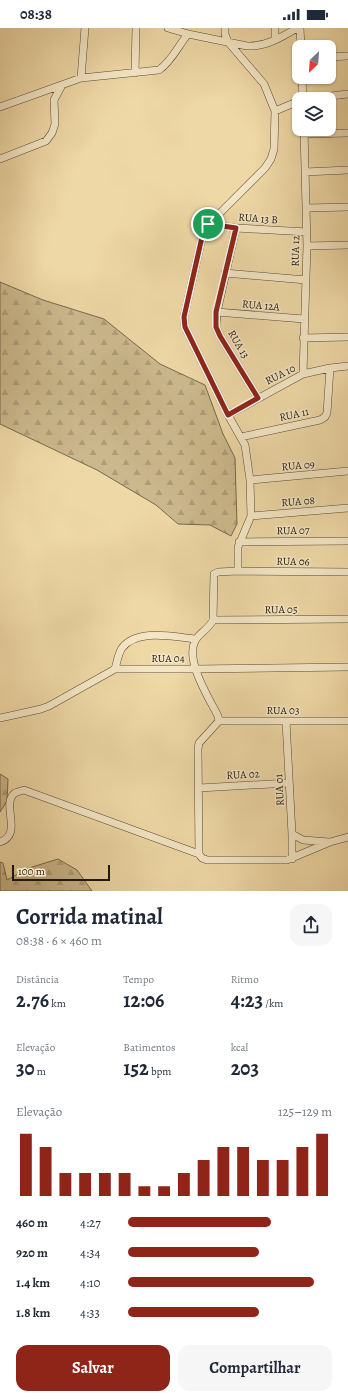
<!DOCTYPE html>
<html lang="pt">
<head>
<meta charset="utf-8">
<style>
	body { margin:0; font-family:Alegreya,serif; background:#f6f6f7; color:#1f2937; height:100vh; display:flex; flex-direction:column; font-size:15px; white-space:nowrap }
	* { box-sizing:border-box; margin:0 }
	p { font-size:13px; color:#747a83 }
	.icon { flex:none; width:22px; height:22px; fill:none; stroke:currentColor; stroke-width:2; stroke-linecap:round; stroke-linejoin:round }
	.map { position:relative; height:863px; overflow:hidden }
	.panel { display:flex; flex-direction:column; background:#fff; flex:1 }
	.panel>* { flex:none }
	.needle { width:26px; rotate:205deg }
	.fabs { position:absolute; left:292px; top:12px; display:grid; gap:8px }
	.fabs a { display:grid; place-items:center; width:44px; height:44px; border-radius:8px; background:#fff; box-shadow:0 1px 3px #0004; font-size:20px }
	.scale { position:absolute; left:12px; bottom:10px; width:98px; box-sizing:border-box; padding-left:4px; border:2px solid #221a10; border-top:0; font-size:11px; line-height:14px; white-space:nowrap; color:#221a10; -webkit-text-stroke:3px #f4e6c5; paint-order:stroke }
	.pin { position:absolute; display:grid; place-items:center; width:34px; height:34px; color:#fff; margin:-17px; border:2px solid #fff; border-radius:50%; box-shadow:0 1px 4px #0007 }
	.round { display:grid; place-items:center; flex:none; width:42px; height:42px; border-radius:12px; background:#f6f6f7 }
	.headline { display:flex; align-items:center; justify-content:space-between; height:68px; padding:0 16px }
	h1 { font-size:22px; font-weight:700; line-height:30px }
	.figures { display:grid; grid-template-columns:repeat(3,1fr); gap:6px; height:68px; padding:4px 16px }
	.figures div { display:grid; align-content:center }
	.figures b { font-size:20px; font-weight:700 }
	.figures small { font-size:11px; font-weight:400 }
	.figures p { font-size:11px }
	.chart { height:112px; padding:8px 16px }
	.chart p { display:flex; justify-content:space-between }
	.chart svg { width:100%; height:72px; margin-top:4px; stroke:#8f2418; stroke-width:6 }
	.action { display:flex; gap:8px; margin-top:auto; padding:8px 16px }
	.action a { flex:1; height:46px; border-radius:12px; background:#8f2418; color:#fff; font-size:16px; font-weight:700; line-height:46px; text-align:center }
	.action a+a { background:#f6f6f7; color:#1f2937 }
	ul { padding:0 16px; list-style:none; font-size:13px }
	li { display:grid; grid-template-columns:64px 48px 1fr; align-items:center; height:30px }
	li i { height:10px; border-radius:5px; background:#8f2418 }
	.status { display:flex; justify-content:space-between; align-items:center; height:28px; padding:0 20px; background:#fff; direction:ltr }
	.status svg { height:11px; fill:currentColor }
	.map>svg:first-child { display:block }
	.forest { fill:url(#forest-firs); stroke:#76694e }
	.lines { fill:none; stroke-linecap:round; stroke-linejoin:round }
	.street-casing { stroke:#554a36; stroke-width:8 }
	.street { stroke:#f4e6c5; stroke-width:7 }
	.route-casing { stroke:#fff; stroke-width:8 }
	.route { stroke:#8f2418; stroke-width:5 }
	.labels { text-anchor:middle; stroke-width:3; stroke-linejoin:round; paint-order:stroke }
	.street-label { font-size:11px; fill:#221a10; stroke:#f4e6c5 }
</style>
</head>
<body>
<div class="status"><b>08:38</b><svg viewBox="0 0 49 12"><path d="M0 12V9h3v3zM5 12V6h3v6zM10 12V3h3v9zM15 12V0h3v12zM26 1h20v11H26zM47 4h2v5h-2z"/></svg></div>
<div class="map">
<svg width="348" height="863" viewBox="0 0 348 863">
	<defs>
		<pattern id="forest-firs" width="22" height="20" patternUnits="userSpaceOnUse"><rect width="22" height="20" fill="#cbb88c"/><path d="M5 1l3.5 6h-7zM16 11l3.5 6h-7z" fill="#ae9e78"/></pattern>
	</defs>
	<rect width="100%" height="100%" fill="#eed8a6"/>
	<filter id="stains"><feTurbulence type="fractalNoise" baseFrequency=".005" numOctaves="4"/><feColorMatrix values="0 0 0 0 .2 0 0 0 0 .09 0 0 0 0 .02 0 0 0 .5 -.17"/></filter>
	<radialGradient id="worn" r=".72"><stop offset=".6" stop-color="#630" stop-opacity="0"/><stop offset="1" stop-color="#630" stop-opacity=".3"/></radialGradient>
	<!-- forest -->
	<path class="forest" d="M0,254L43,272L104,291L160,336L205,357L223,406L235,430L237,496L231,508L210,497L178,496L156,477L97,442L0,396Z
		M0,746L8,751L7,773L0,784Z
		M58,831L77,842L92,863H0V834L3,835L7,852L29,840Z"/>
	<g class="lines">
		<defs>
			<path id="street" d="M85,0L81,50L159,42C172,33 178,18 188,6
				M168,0L188,6L247,18C266,19 282,9 297,0
				M275,0V12
				M300,0L301,19
				M329,29L348,28
				M135,45L136,0
				M302,49L303,71
				M305,71L348,66
				M0,79L81,50
				M275,83L299,73
				M304,106L348,105
				M0,131L46,113L52,105L55,96L54,72L62,57
				M305,144L348,142
				M307,180L348,179
				M208,196L236,200L307,204
				M236,200L217,284L216,299L220,308L258,370
				M307,218L348,217
				M225,245L306,252
				M217,284L304,291
				M303,310L348,309
				M303,346L307,218L304,101
				M228,387L303,346L330,340L348,338
				M241,409L320,392L325,389L327,385L330,340
				M250,452L348,443
				M251,488L348,480
				M239,514L348,513
				M238,543L348,544
				M213,592L348,591
				M115,641C117,634 118,626 122,620C137,600 174,609 196,611
				M0,690L41,681L49,678L115,641H194L348,639
				M219,693H348
				M286,693L292,806V831
				M199,760L289,755
				M292,806L303,812L329,814
				M0,814C24,806 0,776 15,765C17,764 21,763 24,762L199,826L202,830L207,832H287L330,814L348,809
				M199,826L198,721L199,715L219,693L218,688C209,670 185,633 195,613C199,605 209,601 213,592L214,546L218,544L238,543V519L251,488L250,452L245,417L228,387L185,299L184,289L204,201L265,140L271,131L274,121L275,83L264,56L228,14L225,6V0"/>
		</defs>
		<!-- street casing -->
		<use href="#street" class="street-casing"/>
		<!-- street -->
		<use href="#street" class="street"/>
	</g>
	<g class="lines">
		<defs>
			<path id="route" d="M208,196L236,200L216,284V299L220,308L258,370L228,387L185,299L184,289L202,209L204,201Z"/>
		</defs>
		<!-- route casing -->
		<use href="#route" class="route-casing"/>
		<!-- route -->
		<use href="#route" class="route"/>
	</g>
	<g class="labels">
		<!-- street labels -->
		<g class="street-label">
			<text transform="translate(258 190) rotate(4)" y="4">RUA 13 B</text>
			<text transform="translate(295 223) rotate(-89)" y="4">RUA 12</text>
			<text transform="translate(261 277) rotate(5)" y="4">RUA 12A</text>
			<text transform="translate(239 316) rotate(59)" y="4">RUA 13</text>
			<text transform="translate(280 346) rotate(-27)" y="4">RUA 10</text>
			<text transform="translate(294 386) rotate(-12)" y="4">RUA 11</text>
			<text transform="translate(298 437) rotate(-5)" y="4">RUA 09</text>
			<text transform="translate(298 473) rotate(-4)" y="4">RUA 08</text>
			<text transform="translate(293 502) rotate(-1)" y="4">RUA 07</text>
			<text transform="translate(293 533) rotate(1)" y="4">RUA 06</text>
			<text transform="translate(281 581) rotate(-1)" y="4">RUA 05</text>
			<text x="168" y="634">RUA 04</text>
			<text x="283" y="686">RUA 03</text>
			<text transform="translate(243 746) rotate(-3)" y="4">RUA 02</text>
			<text transform="translate(279 762) rotate(-93)" y="4">RUA 01</text>
		</g>
	</g>
	<rect width="100%" height="100%" filter="url(#stains)"/>
	<rect width="100%" height="100%" fill="url(#worn)"/>
</svg>
<div class="fabs">
<a><svg class="needle" viewBox="-14 -14 28 28"><path d="M0-13l5 13h-10z" fill="#e53935"/><path d="M0 13l5-13h-10z" fill="#747a83"/></svg></a>
<a><svg class="icon" aria-label="layers" viewBox="0 0 24 24"><path d="M12 4l9 5-9 5-9-5zM3 14l9 5 9-5"/></svg></a>
</div>
<div class="scale">100 m</div>
<div class="pin" style="left:208px;top:196px;background:#1e9e55"><svg class="icon" aria-label="arrive" viewBox="0 0 24 24"><path d="M6 21V4h12l-3 4 3 4H6"/></svg></div>
</div>
<section class="panel">
<div class="headline"><div><h1>Corrida matinal</h1><p>08:38 · 6 × 460 m</p></div><a class="round"><svg class="icon" aria-label="share" viewBox="0 0 24 24"><path d="M12 15V3M7 8l5-5 5 5M5 13v7h14v-7"/></svg></a></div>
<div class="figures">
<div><p>Distância</p><b>2.76<small> km</small></b></div>
<div><p>Tempo</p><b>12:06</b></div>
<div><p>Ritmo</p><b>4:23<small> /km</small></b></div>
</div>
<div class="figures">
<div><p>Elevação</p><b>30<small> m</small></b></div>
<div><p>Batimentos</p><b>152<small> bpm</small></b></div>
<div><p>kcal</p><b>203</b></div>
</div>
<div class="chart"><p><span>Elevação</span>125–129 m</p>
<svg viewBox="0 0 160 44" preserveAspectRatio="none"><path d="M5 44V6M15 44V14M25 44V30M35 44V30M45 44V30M55 44V30M65 44V38M75 44V38M85 44V30M95 44V22M105 44V14M115 44V14M125 44V22M135 44V22M145 44V14M155 44V6"/></svg>
</div>
<ul>
<li><b>460 m</b>4:27<i style="width:70%"></i></li>
<li><b>920 m</b>4:34<i style="width:64%"></i></li>
<li><b>1.4 km</b>4:10<i style="width:91%"></i></li>
<li><b>1.8 km</b>4:33<i style="width:64%"></i></li>
</ul>
<div class="action"><a>Salvar</a><a>Compartilhar</a></div>
</section>
</body>
</html>
